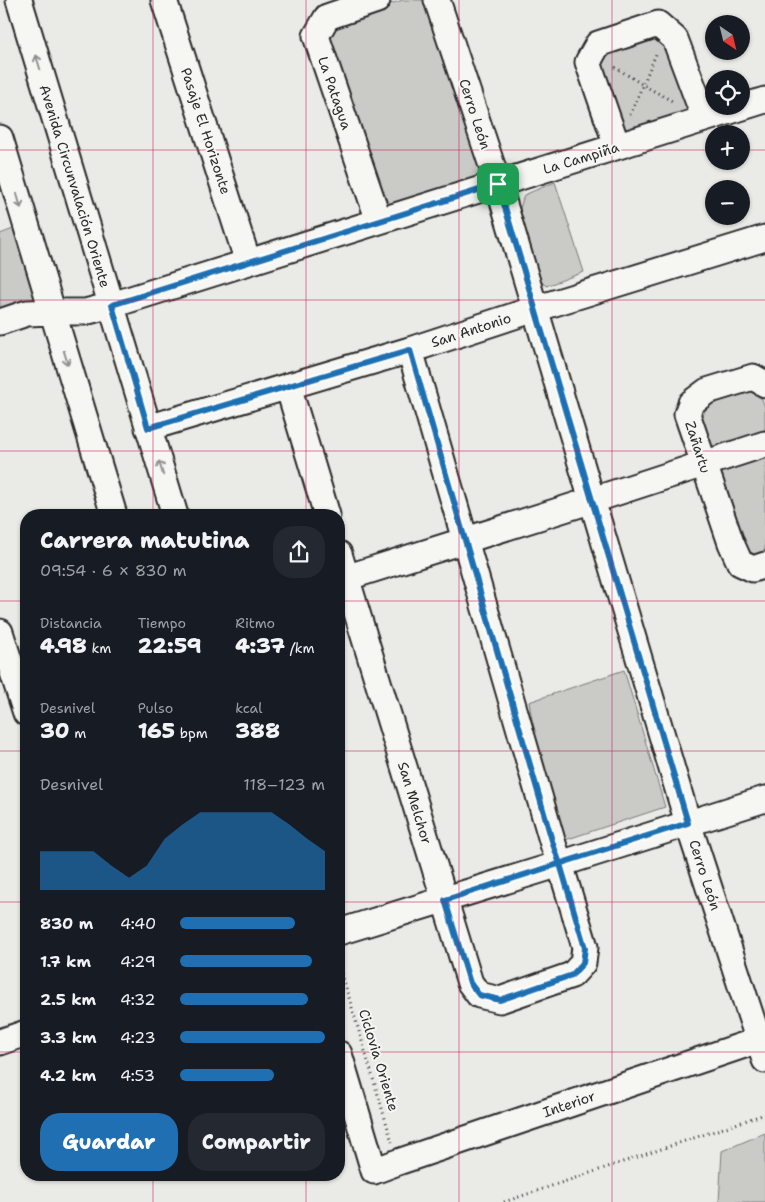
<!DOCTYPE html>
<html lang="es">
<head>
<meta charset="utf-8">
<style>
	body { margin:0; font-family:"Shantell Sans",sans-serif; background:#242831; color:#f1f3f6; height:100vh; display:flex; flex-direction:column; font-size:19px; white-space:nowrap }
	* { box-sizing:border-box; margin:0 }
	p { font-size:16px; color:#9ea1a6 }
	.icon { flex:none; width:28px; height:28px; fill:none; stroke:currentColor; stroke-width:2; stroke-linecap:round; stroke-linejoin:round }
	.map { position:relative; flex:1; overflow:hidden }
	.drawer { position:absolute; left:20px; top:509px; width:325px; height:672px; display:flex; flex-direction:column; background:#171b24; border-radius:20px; box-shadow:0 1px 4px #0004 }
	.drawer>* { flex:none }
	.needle { width:32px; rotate:145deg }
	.tools { position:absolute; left:705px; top:15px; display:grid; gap:10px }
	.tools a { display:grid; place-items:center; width:45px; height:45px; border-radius:50%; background:#171b24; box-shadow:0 1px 4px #0004; font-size:25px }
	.pin { position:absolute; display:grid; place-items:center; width:42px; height:42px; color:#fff; margin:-21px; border-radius:10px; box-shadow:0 2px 8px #0006 }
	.round { display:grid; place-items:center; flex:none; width:52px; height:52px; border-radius:20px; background:#242831 }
	.summary { display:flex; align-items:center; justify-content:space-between; height:85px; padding:0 20px }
	h1 { font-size:22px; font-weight:800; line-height:38px }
	.figures { display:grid; grid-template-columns:repeat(3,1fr); gap:8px; height:85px; padding:5px 20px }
	.figures div { display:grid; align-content:center }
	.figures b { font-size:21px; font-weight:800 }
	.figures small { font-size:14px; font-weight:400 }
	.figures p { font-size:14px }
	.chart { height:140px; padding:10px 20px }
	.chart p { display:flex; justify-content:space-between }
	.chart svg { width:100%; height:90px; margin-top:5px; fill:#1f6fb2; opacity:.7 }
	.cta { display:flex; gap:10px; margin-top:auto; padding:10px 20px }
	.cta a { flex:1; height:58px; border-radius:20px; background:#1f6fb2; color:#fff; font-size:20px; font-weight:800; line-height:58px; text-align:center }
	.cta a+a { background:#242831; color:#f1f3f6 }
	ul { padding:0 20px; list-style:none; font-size:16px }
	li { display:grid; grid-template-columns:80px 60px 1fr; align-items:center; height:38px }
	li i { height:12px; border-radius:6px; background:#1f6fb2 }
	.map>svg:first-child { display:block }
	.green { fill:#cacac7; stroke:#7a7a79 }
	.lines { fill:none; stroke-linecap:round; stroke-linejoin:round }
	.minor-casing { stroke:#2b2b2b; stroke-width:29 }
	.path { stroke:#2b2b2b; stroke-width:3; stroke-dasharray:1 4; stroke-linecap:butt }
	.minor { stroke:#f6f6f2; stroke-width:25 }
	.oneway { stroke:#90908e }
	.route-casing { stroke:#fff; stroke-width:10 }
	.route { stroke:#1f6fb2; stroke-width:6 }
	.grid { fill:none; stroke:#c2185b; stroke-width:1; stroke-opacity:0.55 }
	.labels { text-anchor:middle; stroke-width:4; stroke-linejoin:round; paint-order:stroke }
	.street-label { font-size:14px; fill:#2b2b2b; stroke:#f6f6f2 }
</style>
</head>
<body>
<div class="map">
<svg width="765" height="1202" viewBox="0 0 765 1202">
	<rect width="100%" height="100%" fill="#eaeae6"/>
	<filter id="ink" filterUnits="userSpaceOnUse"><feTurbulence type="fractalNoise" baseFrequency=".02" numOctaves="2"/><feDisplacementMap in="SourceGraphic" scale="10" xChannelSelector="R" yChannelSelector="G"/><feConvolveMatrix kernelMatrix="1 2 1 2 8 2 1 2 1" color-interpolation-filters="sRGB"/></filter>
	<g filter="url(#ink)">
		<!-- green -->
		<path class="green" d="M403,0H432L488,177L384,210L324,34L335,21Z
			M656,32L668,41L691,112L617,136L594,64L603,48Z
			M555,182L584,272L546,286L537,277L520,208L524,195Z
			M13,229L38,301L0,313V234Z
			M745,388L762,399L765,407V555L759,557L745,549L702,418L709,401Z
			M624,670L665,807L553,844L529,702Z
			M765,1133V1202H719L722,1151Z"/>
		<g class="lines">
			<defs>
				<path id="minor" d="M19,0L175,515
					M164,0L248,262
					M377,0L327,17L316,36L379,221
					M437,0L498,184L688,823L765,1060
					M0,138L114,515
					M617,146L588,62L598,44L658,24L675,39L705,119
					M0,322L27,313L52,312H85L112,305L765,100
					M765,384L753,377L707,391L691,403L687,414L731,543L740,563L753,569L765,565
					M288,386L327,515
					M148,428L410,350L535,309L765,238
					M339,554L470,983L479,995L500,1000L572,975L583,963L585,947L560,864L553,844L410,350
					M339,580L593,500L765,444
					M0,632L26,713
					M339,932L560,864L765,799
					M0,1042L26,1033
					M339,1054L374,1171L398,1162L765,1038"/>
			</defs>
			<!-- minor casing -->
			<use href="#minor" class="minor-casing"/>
			<!-- path -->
			<path class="path" d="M615,67L643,85L674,102
				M630,115L656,54
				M339,964L392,1142
				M504,1202L765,1114"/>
			<!-- minor -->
			<use href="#minor" class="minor"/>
		</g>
		<!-- one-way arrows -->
		<defs><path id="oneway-shaft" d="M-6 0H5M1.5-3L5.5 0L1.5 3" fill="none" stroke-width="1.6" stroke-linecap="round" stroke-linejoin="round" transform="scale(1.25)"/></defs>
		<g class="oneway">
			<use href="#oneway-shaft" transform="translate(38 62) rotate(-107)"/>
			<use href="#oneway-shaft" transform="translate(19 201) rotate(74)"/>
			<use href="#oneway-shaft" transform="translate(66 358) rotate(73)"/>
			<use href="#oneway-shaft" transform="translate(161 468) rotate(-107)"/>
		</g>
	</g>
	<g class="lines" filter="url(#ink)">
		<defs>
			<path id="route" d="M498,184L112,305L148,428L410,350L553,844L560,864L585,948L583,963L572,975L500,1000L479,995L470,983L445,900L688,823L498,184"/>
		</defs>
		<!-- route casing -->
		<use href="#route" class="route-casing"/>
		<!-- route -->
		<use href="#route" class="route"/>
	</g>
	<!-- grid -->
	<path class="grid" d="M153,0V515M306,0V515M459,0V1202M612,0V1202M0,150H714M741,150H765M0,300H765M0,451H765M0,601H26M339,601H765M0,751H26M339,751H765M0,902H26M339,902H765M0,1052H26M339,1052H765M153,1175V1202M306,1175V1202"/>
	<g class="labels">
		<!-- street labels -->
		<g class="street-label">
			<text transform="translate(335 93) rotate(71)" y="5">La Patagua</text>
			<text transform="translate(475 114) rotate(72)" y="5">Cerro León</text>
			<text transform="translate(206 131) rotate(72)" y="5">Pasaje El Horizonte</text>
			<text transform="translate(581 158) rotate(-17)" y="5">La Campiña</text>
			<text transform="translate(75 186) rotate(73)" y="5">Avenida Circunvalación Oriente</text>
			<text transform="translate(471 330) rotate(-18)" y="5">San Antonio</text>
			<text transform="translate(698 447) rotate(72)" y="5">Zañartu</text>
			<text transform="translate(415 803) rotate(73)" y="5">San Melchor</text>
			<text transform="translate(705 875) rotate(72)" y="5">Cerro León</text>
			<text transform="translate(379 1060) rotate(73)" y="5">Ciclovia Oriente</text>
			<text transform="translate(569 1104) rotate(-19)" y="5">Interior</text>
		</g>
	</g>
</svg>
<div class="tools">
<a><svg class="needle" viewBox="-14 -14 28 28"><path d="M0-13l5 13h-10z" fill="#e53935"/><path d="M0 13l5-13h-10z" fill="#9ea1a6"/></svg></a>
<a><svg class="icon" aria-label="locate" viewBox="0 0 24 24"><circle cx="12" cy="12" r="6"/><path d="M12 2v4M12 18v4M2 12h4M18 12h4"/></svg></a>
<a>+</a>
<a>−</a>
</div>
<div class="pin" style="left:498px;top:184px;background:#1e9e55"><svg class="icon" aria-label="arrive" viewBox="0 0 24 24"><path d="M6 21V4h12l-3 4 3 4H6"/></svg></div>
<section class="drawer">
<div class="summary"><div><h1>Carrera matutina</h1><p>09:54 · 6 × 830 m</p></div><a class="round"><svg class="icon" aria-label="share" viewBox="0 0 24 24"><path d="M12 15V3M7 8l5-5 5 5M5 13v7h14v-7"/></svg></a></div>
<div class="figures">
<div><p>Distancia</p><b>4.98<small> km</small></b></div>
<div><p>Tiempo</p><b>22:59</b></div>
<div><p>Ritmo</p><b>4:37<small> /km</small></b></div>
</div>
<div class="figures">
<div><p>Desnivel</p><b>30<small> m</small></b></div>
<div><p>Pulso</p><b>165<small> bpm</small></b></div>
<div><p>kcal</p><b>388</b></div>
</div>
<div class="chart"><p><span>Desnivel</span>118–123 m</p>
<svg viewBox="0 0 160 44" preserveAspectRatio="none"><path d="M0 44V25L10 25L20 25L30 25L40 32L50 38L60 32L70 19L80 12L90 6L100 6L110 6L120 6L130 6L140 12L150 19L160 25V44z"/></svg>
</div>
<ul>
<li><b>830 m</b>4:40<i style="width:79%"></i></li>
<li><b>1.7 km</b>4:29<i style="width:91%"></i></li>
<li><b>2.5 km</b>4:32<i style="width:88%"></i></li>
<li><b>3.3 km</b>4:23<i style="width:100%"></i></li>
<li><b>4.2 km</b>4:53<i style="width:65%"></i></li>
</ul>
<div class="cta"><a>Guardar</a><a>Compartir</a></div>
</section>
</div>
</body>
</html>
